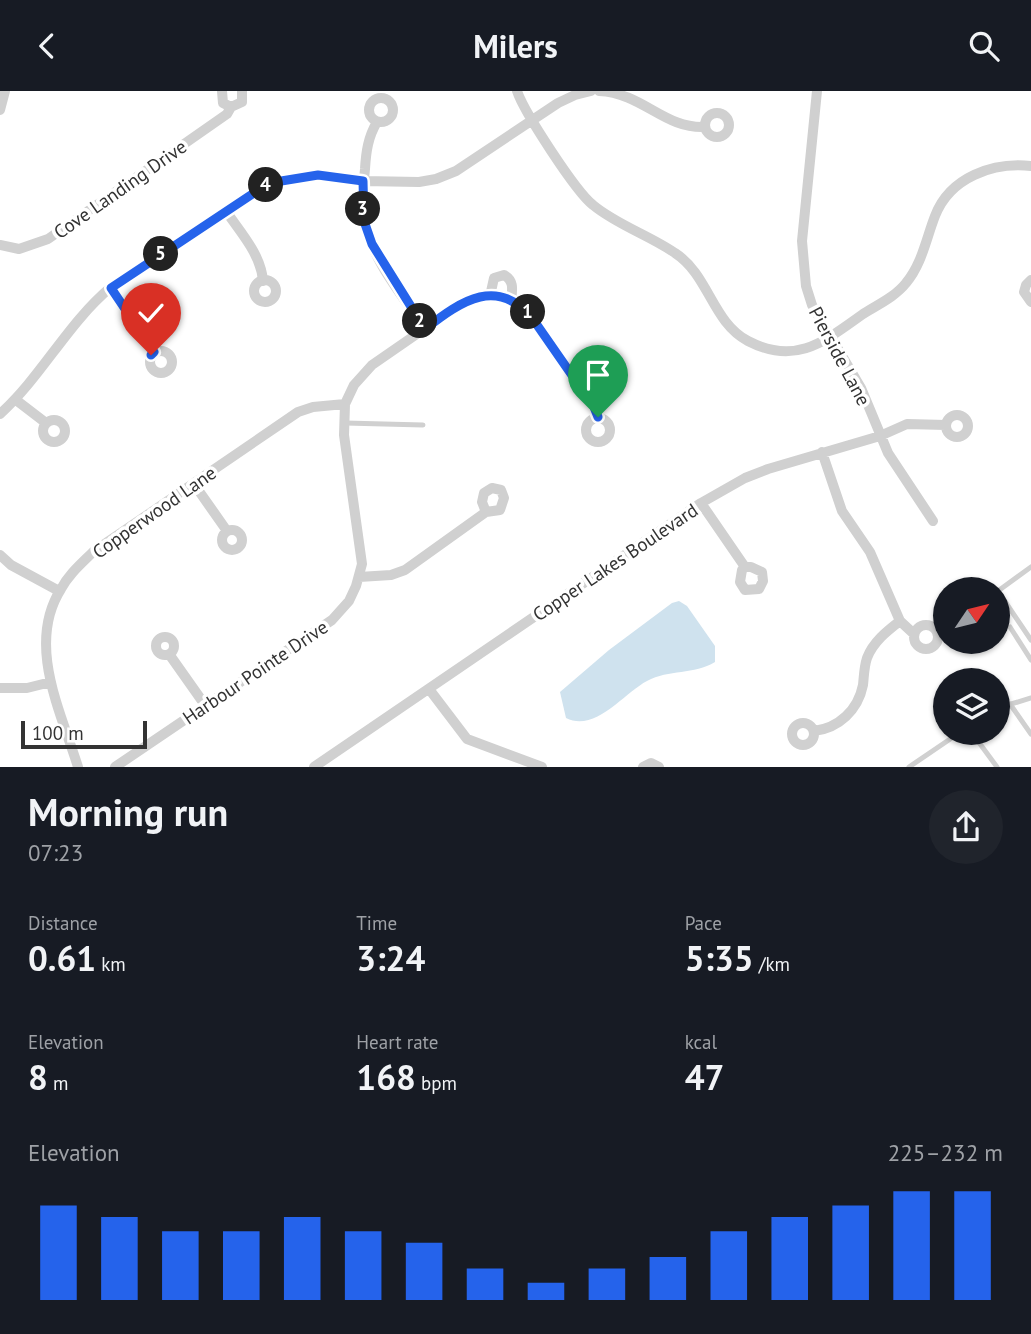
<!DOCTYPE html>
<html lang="en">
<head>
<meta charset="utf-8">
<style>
	body { margin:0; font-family:"PT Sans",sans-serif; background:#20242c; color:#f1f3f6; height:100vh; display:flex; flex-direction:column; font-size:26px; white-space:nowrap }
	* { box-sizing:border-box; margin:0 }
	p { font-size:23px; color:#9ea1a6 }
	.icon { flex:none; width:38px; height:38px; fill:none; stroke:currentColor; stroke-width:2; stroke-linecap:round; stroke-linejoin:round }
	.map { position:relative; height:676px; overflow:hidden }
	.details { display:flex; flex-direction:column; background:#171b24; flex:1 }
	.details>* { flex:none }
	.needle { width:46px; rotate:55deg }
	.fabs { position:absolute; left:933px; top:486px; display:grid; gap:14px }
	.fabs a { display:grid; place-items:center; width:77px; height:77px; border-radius:50%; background:#171b24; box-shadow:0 2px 5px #0004; font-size:35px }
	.scale { position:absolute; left:21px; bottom:18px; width:126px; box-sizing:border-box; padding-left:7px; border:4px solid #333; border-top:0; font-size:19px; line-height:24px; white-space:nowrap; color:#333; -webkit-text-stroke:5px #fff; paint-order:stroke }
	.pin { position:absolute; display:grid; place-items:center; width:60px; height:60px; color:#fff; margin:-72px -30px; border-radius:50% 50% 50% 0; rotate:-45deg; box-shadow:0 0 7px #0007 }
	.pin .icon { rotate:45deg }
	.km { position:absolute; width:35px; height:35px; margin:-18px; border-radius:50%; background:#222; color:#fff; font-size:19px; line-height:35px; text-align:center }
	.round { display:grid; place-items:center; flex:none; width:74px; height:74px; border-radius:37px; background:#20242c }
	.summary { display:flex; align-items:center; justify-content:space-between; height:119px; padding:0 28px }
	h1 { font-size:38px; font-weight:700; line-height:52px }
	.metrics { display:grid; grid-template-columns:repeat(3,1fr); gap:10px; height:119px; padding:7px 28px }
	.metrics div { display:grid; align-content:center }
	.metrics b { font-size:35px; font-weight:700 }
	.metrics small { font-size:19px; font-weight:400 }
	.metrics p { font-size:19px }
	.chart { height:196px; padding:14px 28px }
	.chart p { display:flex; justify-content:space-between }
	.chart svg { width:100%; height:126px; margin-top:7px; stroke:#2563eb; stroke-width:6 }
	header { display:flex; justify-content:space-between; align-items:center; height:91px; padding:0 28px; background:#171b24; font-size:32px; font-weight:700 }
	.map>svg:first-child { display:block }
	.water { fill:#cfe2ee }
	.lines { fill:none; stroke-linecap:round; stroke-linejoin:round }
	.service { stroke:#d0d0d0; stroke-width:5 }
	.minor { stroke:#d0d0d0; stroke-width:10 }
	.route-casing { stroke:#fff; stroke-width:14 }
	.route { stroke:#2563eb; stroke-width:9 }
	.labels { text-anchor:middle; stroke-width:7; stroke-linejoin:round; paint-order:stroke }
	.street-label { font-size:19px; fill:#333; stroke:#fff }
</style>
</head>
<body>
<header><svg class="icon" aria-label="back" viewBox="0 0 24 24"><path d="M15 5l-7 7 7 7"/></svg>Milers<svg class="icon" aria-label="search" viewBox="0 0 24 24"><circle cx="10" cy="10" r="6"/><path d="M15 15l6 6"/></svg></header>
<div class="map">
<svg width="1031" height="676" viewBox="0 0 1031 676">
	<rect width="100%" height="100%" fill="#fff"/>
	<!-- water -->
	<path class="water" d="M679,510L687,515L715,555V571C694,584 669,578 647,590C624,602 595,642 566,627L560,601L609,559L672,512Z"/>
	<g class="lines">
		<!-- service -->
		<path class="service" d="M345,332L423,334
			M1031,476L998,500L1031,549
			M1010,536L1031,569
			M1010,613L1031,643
			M998,617L1031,607
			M972,642L997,676
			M909,676L959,642"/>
		<!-- minor -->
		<path class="minor" d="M222,0L223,12L231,16
			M517,0C524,21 576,101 593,114C617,134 649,144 675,162C709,184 712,231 748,250C796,275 825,250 863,223C877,214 895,206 906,192C922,173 926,148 935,125C950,86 993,71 1031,75
			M599,0C643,2 664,38 705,36
			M817,0L802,150L806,195L812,214L861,297L888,362L933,430
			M369 19a12 12 0 1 1 24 0a12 12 0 1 1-24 0Z
			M0,19L5,0
			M705 34a12 12 0 1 1 24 0a12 12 0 1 1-24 0Z
			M377,31C368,46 366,61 365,78C363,94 362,111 364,127C370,167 403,205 425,238
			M226,120C240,141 261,163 263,190
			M0,154L19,158L48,148L227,23L231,16L242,11V0
			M1031,189L1026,194L1024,201L1031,211
			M254 200a11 11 0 1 1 22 0a11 11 0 1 1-22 0Z
			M111,196L154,261
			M490,205L494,187L504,184C515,190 512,200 511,210
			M150 271a11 11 0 1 1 22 0a11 11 0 1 1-22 0Z
			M16,309L46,332
			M0,323C42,285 67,233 111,196L269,92L318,84L363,90L419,91L436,88L456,80L558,12L575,4L591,0
			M946 335a11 11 0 1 1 22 0a11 11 0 1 1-22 0Z
			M586 339a12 12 0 1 1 24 0a12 12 0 1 1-24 0Z
			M43 340a11 11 0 1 1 22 0a11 11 0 1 1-22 0Z
			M822,361L842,420L870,461L900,530L914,543
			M194,393L227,440
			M701,412L745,476H751L762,481L763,490L759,498L745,499L740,491L742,479L745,476
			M222 449a10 10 0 1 1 20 0a10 10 0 1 1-20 0Z
			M0,464L11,474L59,500
			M359,486L391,484L405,479L486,421L500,419L504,407L501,399L492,397L484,402L482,411L486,421
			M914 546a12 12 0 1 1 24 0a12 12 0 1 1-24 0Z
			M156 555a9 9 0 1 1 18 0a9 9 0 1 1-18 0Z
			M169,563L205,614
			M0,597H27L51,591
			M429,598L467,648L542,676
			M792 643a11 11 0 1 1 22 0a11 11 0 1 1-22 0Z
			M814,640C839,637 858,619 863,594C864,585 864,576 867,567C873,551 887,540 900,530
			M78,676C61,621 26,553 61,498C69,483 81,473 93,461L298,321L313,316L345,313
			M115,676L332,529L349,510L356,495L362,473L344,344L345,313L354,294L372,274L466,209L494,205L511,210L528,221L594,316L598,326
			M314,676L701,412L745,387L768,378L880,345L907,333L946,334
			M643,676L651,672L659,676"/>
	</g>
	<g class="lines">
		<defs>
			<path id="route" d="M151,264L154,261L111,197L269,92L318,84L363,90L364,130L372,153L425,238C461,210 499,183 535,231L594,316L598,326"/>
		</defs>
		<!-- route casing -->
		<use href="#route" class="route-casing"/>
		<!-- route -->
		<use href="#route" class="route"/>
	</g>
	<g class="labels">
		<!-- street labels -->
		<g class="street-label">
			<text transform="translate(120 98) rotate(-35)" y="7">Cove Landing Drive</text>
			<text transform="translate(840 265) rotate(62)" y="7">Pierside Lane</text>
			<text transform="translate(154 421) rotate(-35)" y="7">Copperwood Lane</text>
			<text transform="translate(615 471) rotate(-34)" y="7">Copper Lakes Boulevard</text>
			<text transform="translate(255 581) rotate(-34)" y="7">Harbour Pointe Drive</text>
		</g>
	</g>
</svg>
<div class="fabs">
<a><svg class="needle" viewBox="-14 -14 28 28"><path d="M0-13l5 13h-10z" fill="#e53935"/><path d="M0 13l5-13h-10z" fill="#9ea1a6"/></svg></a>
<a><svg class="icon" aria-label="layers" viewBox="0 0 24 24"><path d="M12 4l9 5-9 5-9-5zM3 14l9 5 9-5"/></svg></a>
</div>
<div class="scale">100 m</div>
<div class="pin" style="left:598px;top:326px;background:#1e9e55"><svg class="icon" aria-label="arrive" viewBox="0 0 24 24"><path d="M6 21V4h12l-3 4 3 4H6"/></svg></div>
<div class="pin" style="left:151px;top:264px;background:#d93025"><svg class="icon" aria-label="check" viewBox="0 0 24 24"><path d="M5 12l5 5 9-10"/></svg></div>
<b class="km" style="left:528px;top:221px">1</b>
<b class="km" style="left:420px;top:230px">2</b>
<b class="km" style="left:363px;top:118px">3</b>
<b class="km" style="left:266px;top:94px">4</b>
<b class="km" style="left:161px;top:163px">5</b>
</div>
<section class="details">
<div class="summary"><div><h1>Morning run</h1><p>07:23</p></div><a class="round"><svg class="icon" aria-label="share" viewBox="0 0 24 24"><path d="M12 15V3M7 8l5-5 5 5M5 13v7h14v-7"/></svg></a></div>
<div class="metrics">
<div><p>Distance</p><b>0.61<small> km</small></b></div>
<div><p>Time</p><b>3:24</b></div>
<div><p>Pace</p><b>5:35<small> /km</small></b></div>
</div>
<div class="metrics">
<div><p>Elevation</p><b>8<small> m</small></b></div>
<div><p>Heart rate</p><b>168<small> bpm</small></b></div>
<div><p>kcal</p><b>47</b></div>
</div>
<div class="chart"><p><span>Elevation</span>225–232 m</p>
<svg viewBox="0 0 160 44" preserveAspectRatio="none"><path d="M5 44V11M15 44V15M25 44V20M35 44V20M45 44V15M55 44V20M65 44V24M75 44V33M85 44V38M95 44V33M105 44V29M115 44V20M125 44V15M135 44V11M145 44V6M155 44V6"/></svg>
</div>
</section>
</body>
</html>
